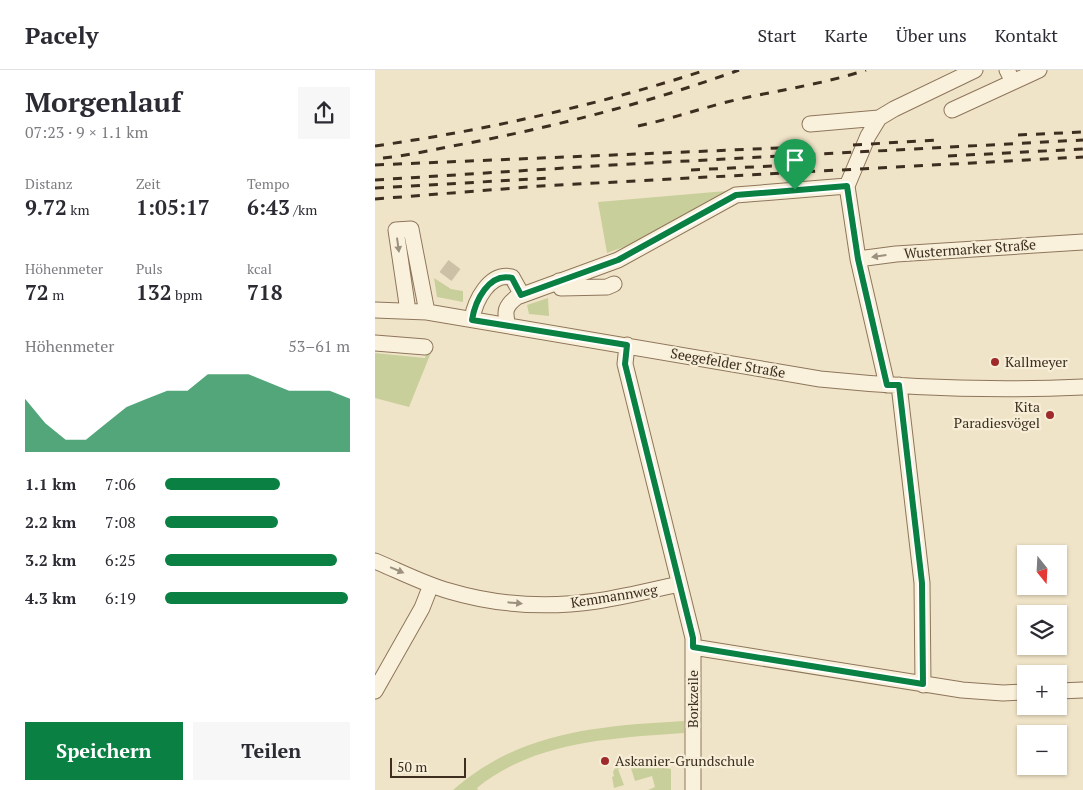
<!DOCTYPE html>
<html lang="de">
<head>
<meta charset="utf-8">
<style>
	body { margin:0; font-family:"PT Serif",serif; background:#f7f7f7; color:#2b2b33; height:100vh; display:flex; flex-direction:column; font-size:19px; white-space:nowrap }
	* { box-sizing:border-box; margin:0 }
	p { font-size:16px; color:#7c7c81 }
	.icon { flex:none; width:28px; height:28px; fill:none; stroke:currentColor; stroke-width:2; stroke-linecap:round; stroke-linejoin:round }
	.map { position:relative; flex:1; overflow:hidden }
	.details { display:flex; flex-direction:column; background:#fff; width:375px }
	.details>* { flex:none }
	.needle { width:32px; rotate:162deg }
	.fabs { position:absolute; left:642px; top:475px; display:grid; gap:10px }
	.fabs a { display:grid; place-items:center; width:50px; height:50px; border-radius:0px; background:#fff; box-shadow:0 1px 4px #0004; font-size:25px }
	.scale { position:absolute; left:15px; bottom:12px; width:76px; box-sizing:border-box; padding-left:5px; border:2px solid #3d2e20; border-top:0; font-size:14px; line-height:18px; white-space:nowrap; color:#3d2e20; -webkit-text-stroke:4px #f7eed8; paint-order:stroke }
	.pin { position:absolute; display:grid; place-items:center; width:42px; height:42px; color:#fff; margin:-51px -21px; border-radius:50% 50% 50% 0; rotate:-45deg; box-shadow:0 0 5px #0007 }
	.pin .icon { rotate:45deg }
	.round { display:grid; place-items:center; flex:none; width:52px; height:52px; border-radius:0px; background:#f7f7f7 }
	.overview { display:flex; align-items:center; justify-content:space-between; height:85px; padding:0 25px }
	h1 { font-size:28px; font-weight:600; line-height:38px }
	.stats { display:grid; grid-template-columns:repeat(3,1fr); gap:8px; height:85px; padding:5px 25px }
	.stats div { display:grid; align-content:center }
	.stats b { font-size:21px; font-weight:600 }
	.stats small { font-size:14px; font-weight:400 }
	.stats p { font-size:14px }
	.chart { height:140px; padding:10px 25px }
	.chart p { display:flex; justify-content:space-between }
	.chart svg { width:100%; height:90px; margin-top:5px; fill:#0b8043; opacity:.7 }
	.action { display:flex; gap:10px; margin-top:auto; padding:10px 25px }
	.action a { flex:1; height:58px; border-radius:0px; background:#0b8043; color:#fff; font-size:20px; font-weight:600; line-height:58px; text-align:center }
	.action a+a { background:#f7f7f7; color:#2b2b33 }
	ul { padding:0 25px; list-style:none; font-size:16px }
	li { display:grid; grid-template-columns:80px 60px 1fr; align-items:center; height:38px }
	li i { height:12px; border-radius:6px; background:#0b8043 }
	header { display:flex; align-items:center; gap:30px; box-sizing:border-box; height:70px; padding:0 25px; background:#fff; border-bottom:1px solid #e1e1e2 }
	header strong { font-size:24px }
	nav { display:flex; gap:28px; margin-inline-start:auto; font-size:18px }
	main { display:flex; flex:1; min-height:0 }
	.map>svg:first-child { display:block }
	.green { fill:#c9cf9b }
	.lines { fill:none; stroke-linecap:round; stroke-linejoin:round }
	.minor-tunnel { stroke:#ccc0a6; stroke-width:15; stroke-dasharray:15 8; stroke-linecap:butt }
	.minor-casing { stroke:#8d765c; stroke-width:17 }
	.minor { stroke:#faf1dc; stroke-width:15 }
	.rail { stroke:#3d2e20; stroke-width:3; stroke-dasharray:9 9; stroke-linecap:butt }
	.oneway { fill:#9c907e }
	.route-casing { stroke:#fff; stroke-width:10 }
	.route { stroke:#0b8043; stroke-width:6 }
	.poi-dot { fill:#9e2a2b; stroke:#f7eed8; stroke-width:2 }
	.labels { text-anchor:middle; stroke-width:4.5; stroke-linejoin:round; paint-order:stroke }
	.street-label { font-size:14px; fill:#3d2e20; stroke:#f7eed8 }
	.poi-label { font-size:14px; fill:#3d2e20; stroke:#f7eed8; text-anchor:start }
</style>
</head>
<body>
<header>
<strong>Pacely</strong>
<nav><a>Start</a><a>Karte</a><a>Über uns</a><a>Kontakt</a></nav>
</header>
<main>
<section class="details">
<div class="overview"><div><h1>Morgenlauf</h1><p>07:23 · 9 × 1.1 km</p></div><a class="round"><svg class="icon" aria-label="share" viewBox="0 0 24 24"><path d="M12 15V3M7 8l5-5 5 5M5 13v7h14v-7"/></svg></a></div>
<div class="stats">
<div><p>Distanz</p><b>9.72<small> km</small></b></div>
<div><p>Zeit</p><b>1:05:17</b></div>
<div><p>Tempo</p><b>6:43<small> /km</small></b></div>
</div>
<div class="stats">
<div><p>Höhenmeter</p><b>72<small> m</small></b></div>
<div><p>Puls</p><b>132<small> bpm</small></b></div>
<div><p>kcal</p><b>718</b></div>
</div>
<div class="chart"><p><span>Höhenmeter</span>53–61 m</p>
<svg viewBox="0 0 160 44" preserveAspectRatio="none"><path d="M0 44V18L10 30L20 38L30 38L40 30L50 22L60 18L70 14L80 14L90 6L100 6L110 6L120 10L130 14L140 14L150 14L160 18V44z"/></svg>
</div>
<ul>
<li><b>1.1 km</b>7:06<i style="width:62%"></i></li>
<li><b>2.2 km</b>7:08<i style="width:61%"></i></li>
<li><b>3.2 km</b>6:25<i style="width:93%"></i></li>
<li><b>4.3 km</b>6:19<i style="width:99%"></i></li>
</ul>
<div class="action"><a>Speichern</a><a>Teilen</a></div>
</section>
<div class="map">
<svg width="708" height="720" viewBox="0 0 708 720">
	<rect width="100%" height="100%" fill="#f0e4c8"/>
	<!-- green -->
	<path class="green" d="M351,121L254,175L232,183L223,132Z
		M59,208L76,219L88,221V232L62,227Z
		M173,228L174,246L154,244L152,235Z
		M52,279L57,280L34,337L0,328V283L50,288Z
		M309,651V663C239,668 159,671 102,718L103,720H78C145,661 224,656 309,651Z
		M258,691L296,699V720H273L280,717L277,706L260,711L255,695L243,699L249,715L239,718L237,707L239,706L238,702L241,696Z"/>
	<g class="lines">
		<!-- minor-tunnel -->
		<path class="minor-tunnel" d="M69,196L85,208"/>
		<defs>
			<path id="minor" d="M638,12L664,0
				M577,40L638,12L632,0
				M435,54L504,48
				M472,116L483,189L512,315
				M472,116L493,66L504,48L519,39L600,0
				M483,189L521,184L708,172
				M184,211L186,218L232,217L239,214
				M0,240L52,242L445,309C532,318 621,321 708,317
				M33,241L21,160L36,159L52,242
				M97,249C100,231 114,202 137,207L147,225
				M133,255C129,242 130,236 142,227L243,190L361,125L472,116
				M0,273L50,277
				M252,275L250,294L318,568V720
				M524,315L547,513L548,615
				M0,491C24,501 49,514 74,521C121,535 173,538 222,531C249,527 277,520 304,514
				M318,577L587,620L628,623L651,622
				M0,621L47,538L56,515
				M684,621L708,620"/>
		</defs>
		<!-- minor casing -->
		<use href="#minor" class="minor-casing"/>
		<!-- minor -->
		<use href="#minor" class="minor"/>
		<!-- rail -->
		<path class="rail" d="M263,56C296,49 327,38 360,30C404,20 449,14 491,0
			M643,65L708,62
			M478,75L561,70
			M0,76C112,60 223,35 331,0
			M573,86L708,79
			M8,88C37,85 65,78 94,73C186,55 276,32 364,0
			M0,95L428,77
			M316,100L418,95
			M0,110L237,95L708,70
			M0,118L176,108
			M0,129L166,116L708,87"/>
	</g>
	<!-- one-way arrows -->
	<defs><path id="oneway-solid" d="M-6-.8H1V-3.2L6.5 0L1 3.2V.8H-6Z" transform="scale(1.25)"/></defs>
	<g class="oneway">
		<use href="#oneway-solid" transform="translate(23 175) rotate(82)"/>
		<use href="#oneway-solid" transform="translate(504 186) rotate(172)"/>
		<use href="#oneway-solid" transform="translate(22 500) rotate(23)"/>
		<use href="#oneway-solid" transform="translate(140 533) rotate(5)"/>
	</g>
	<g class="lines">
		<defs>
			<path id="route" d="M472,116L483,189L512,315H524L547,513L548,614L318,577V568L250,294L252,275L97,250C100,231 114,202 137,208L146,225L243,190L361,125Z"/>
		</defs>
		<!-- route casing -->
		<use href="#route" class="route-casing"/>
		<!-- route -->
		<use href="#route" class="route"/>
	</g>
	<!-- markers -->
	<g class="poi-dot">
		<circle cx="620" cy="292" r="5"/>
		<circle cx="675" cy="345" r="5"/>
		<circle cx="230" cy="691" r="5"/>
	</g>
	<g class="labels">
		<!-- street labels -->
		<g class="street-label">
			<text transform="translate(595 179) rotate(-4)" y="5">Wustermarker Straße</text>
			<text transform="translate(353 293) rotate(10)" y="5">Seegefelder Straße</text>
			<text transform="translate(239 526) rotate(-9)" y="5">Kemmannweg</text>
			<text transform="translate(318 629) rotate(-90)" y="5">Borkzeile</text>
		</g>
		<!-- poi labels -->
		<g class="poi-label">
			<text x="630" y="297">Kallmeyer</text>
			<text x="665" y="342" text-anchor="end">Kita<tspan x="665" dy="16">Paradiesvögel</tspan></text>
			<text x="240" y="696">Askanier-Grundschule</text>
		</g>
	</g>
</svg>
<div class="fabs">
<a><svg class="needle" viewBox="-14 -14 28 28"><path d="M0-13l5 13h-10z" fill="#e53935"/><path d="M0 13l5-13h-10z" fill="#7c7c81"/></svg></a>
<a><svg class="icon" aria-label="layers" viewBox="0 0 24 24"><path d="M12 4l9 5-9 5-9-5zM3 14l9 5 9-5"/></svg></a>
<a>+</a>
<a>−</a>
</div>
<div class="scale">50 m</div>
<div class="pin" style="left:420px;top:120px;background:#1e9e55"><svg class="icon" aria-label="arrive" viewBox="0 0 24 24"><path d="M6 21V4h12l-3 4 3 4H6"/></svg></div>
</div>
</main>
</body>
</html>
